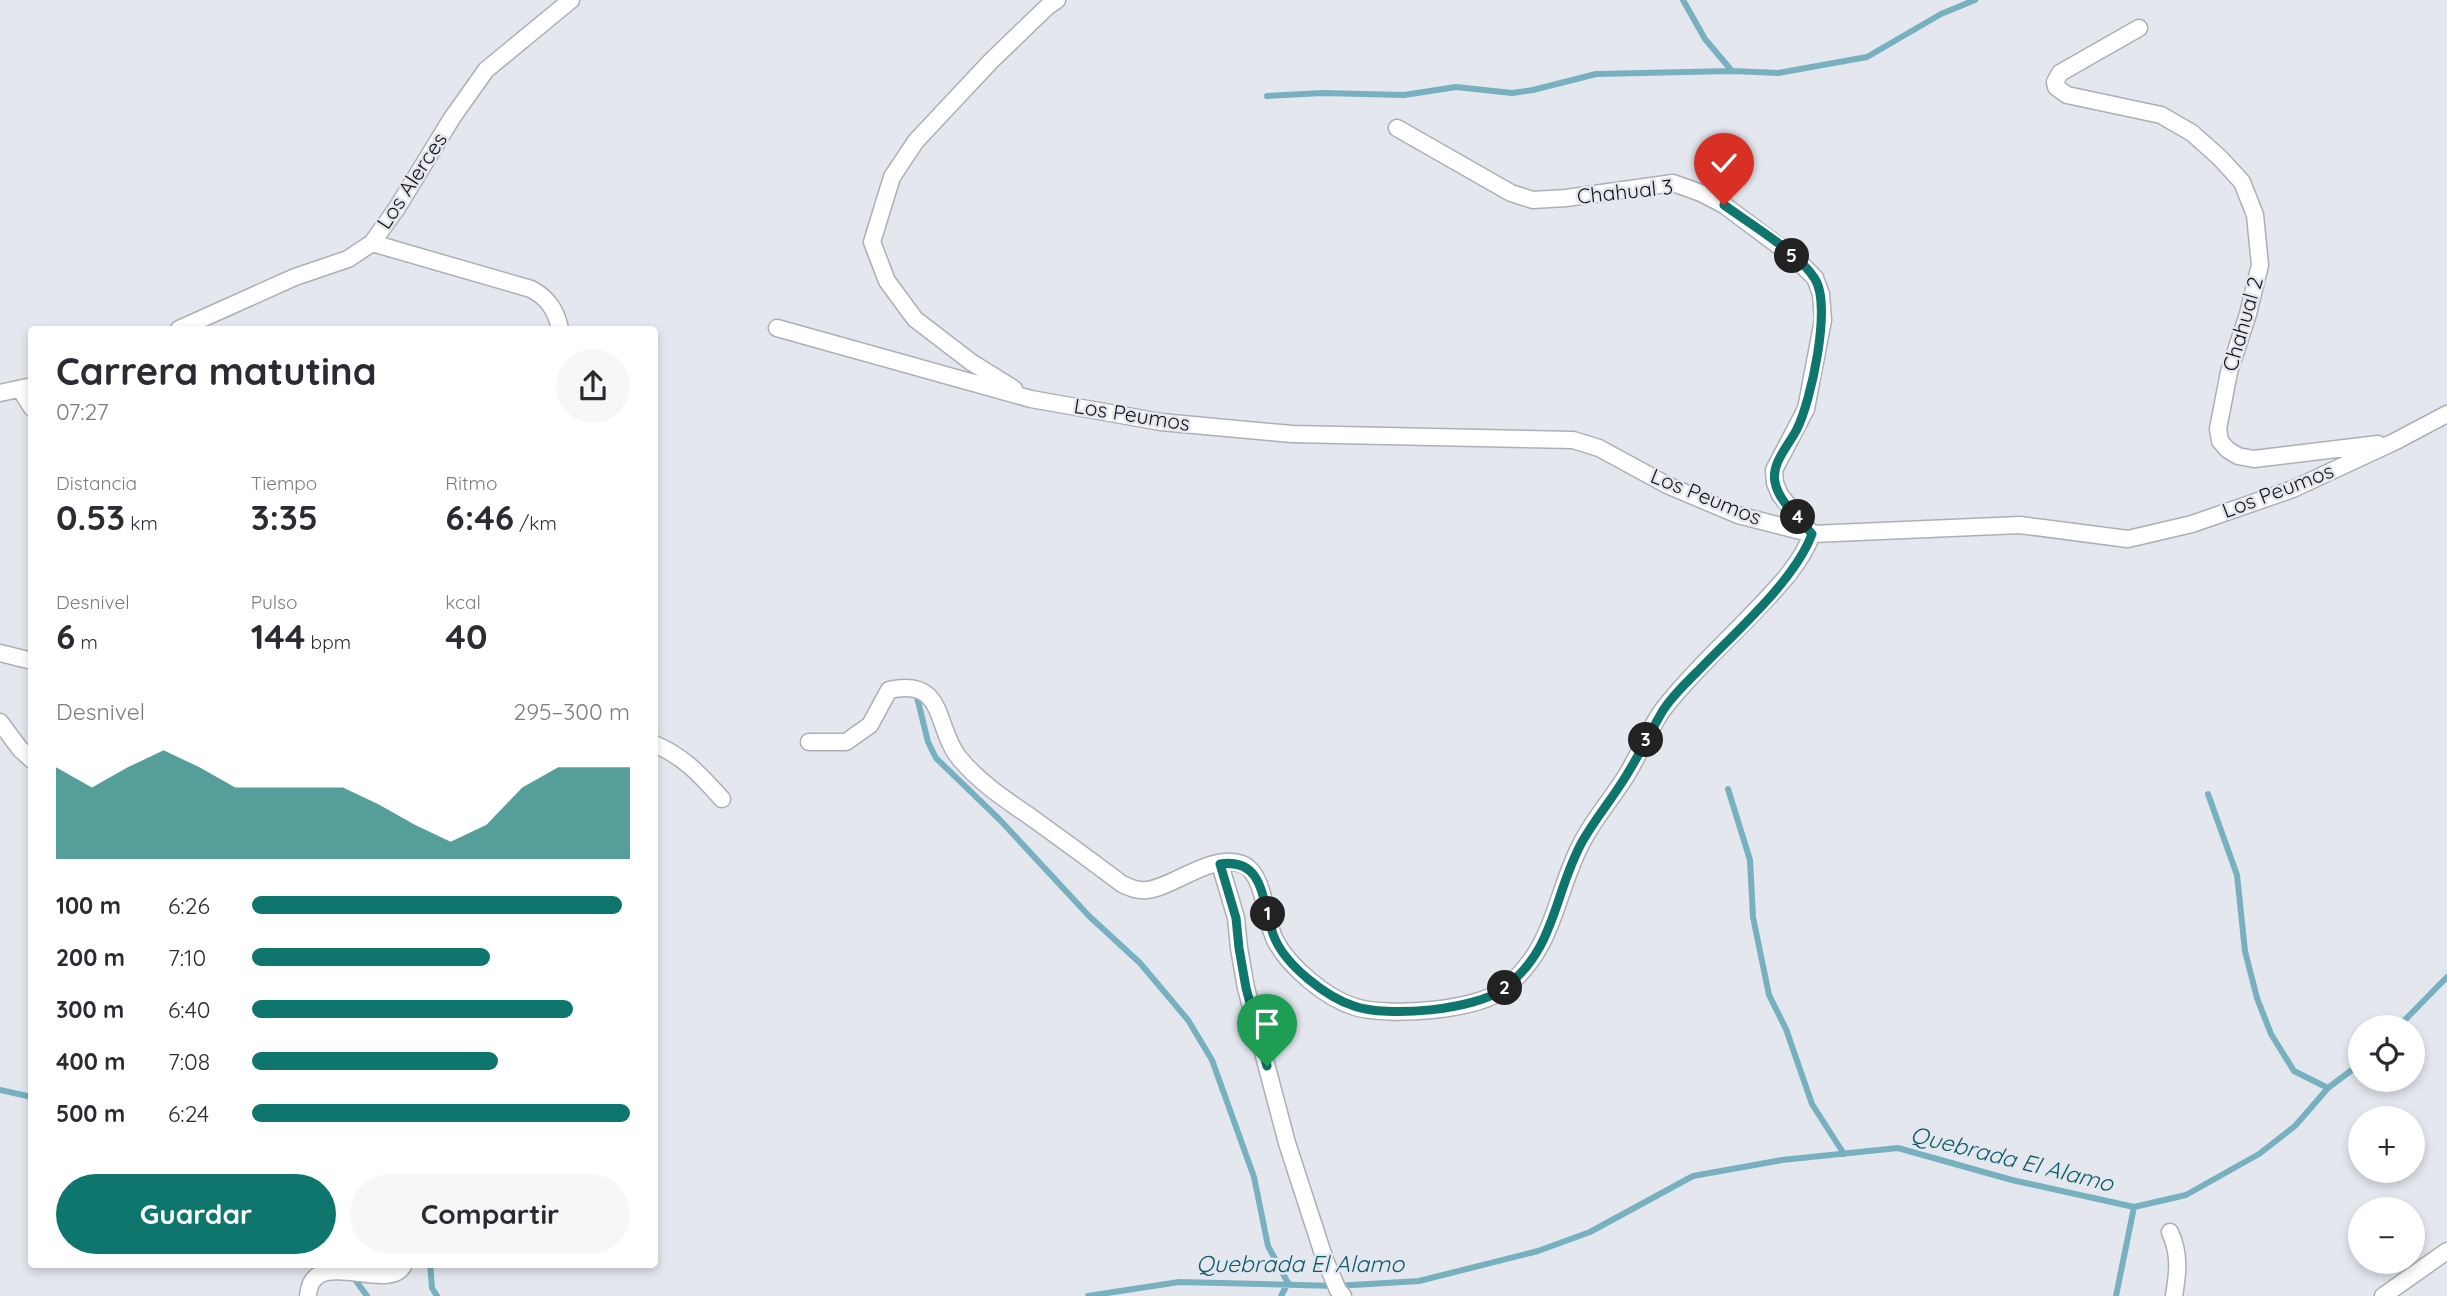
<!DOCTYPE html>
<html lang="es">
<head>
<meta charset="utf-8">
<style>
	body { margin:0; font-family:Quicksand,sans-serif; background:#f7f7f7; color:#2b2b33; height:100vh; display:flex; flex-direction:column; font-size:26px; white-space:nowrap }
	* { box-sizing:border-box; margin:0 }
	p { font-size:23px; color:#7c7c81 }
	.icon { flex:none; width:38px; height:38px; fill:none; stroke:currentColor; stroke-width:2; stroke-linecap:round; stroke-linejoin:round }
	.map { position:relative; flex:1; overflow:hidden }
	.drawer { position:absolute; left:28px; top:326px; width:630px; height:942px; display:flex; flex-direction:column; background:#fff; border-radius:7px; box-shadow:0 4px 10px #0003 }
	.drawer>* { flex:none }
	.controls { position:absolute; left:2348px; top:1015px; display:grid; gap:14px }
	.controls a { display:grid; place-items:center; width:77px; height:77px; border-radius:50%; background:#fff; box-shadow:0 4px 10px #0003; font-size:35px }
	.pin { position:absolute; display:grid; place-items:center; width:60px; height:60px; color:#fff; margin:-72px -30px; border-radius:50% 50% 50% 0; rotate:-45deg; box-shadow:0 0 7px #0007 }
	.pin .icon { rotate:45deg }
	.km { position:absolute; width:35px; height:35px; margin:-18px; border-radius:50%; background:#222; color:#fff; font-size:19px; line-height:35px; text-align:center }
	.round { display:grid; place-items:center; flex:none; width:74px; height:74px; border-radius:37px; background:#f7f7f7 }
	.headline { display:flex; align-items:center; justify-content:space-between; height:119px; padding:0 28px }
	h1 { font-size:38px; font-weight:700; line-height:52px }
	.stats { display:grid; grid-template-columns:repeat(3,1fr); gap:10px; height:119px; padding:7px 28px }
	.stats div { display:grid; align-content:center }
	.stats b { font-size:35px; font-weight:700 }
	.stats small { font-size:19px; font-weight:400 }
	.stats p { font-size:19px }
	.chart { height:196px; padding:14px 28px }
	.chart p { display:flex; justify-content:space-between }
	.chart svg { width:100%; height:126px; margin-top:7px; fill:#0f766e; opacity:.7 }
	.cta { display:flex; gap:14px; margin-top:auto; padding:14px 28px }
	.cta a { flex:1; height:80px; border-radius:42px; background:#0f766e; color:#fff; font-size:28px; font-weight:700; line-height:80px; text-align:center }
	.cta a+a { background:#f7f7f7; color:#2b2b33 }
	ul { padding:0 28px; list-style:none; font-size:23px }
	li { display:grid; grid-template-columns:112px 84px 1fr; align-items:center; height:52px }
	li i { height:18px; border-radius:9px; background:#0f766e }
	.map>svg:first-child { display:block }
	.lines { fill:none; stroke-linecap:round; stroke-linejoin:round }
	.stream { stroke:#77b1c0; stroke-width:6 }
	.street-casing { stroke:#acafb6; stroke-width:19 }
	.street { stroke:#fff; stroke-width:16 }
	.route-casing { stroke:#fff; stroke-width:14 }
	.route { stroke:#0f766e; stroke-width:9 }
	.labels { text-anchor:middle; stroke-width:5; stroke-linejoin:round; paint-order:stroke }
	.street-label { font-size:21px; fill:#131416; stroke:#e4e7ee }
	.water-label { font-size:23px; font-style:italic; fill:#0b5d6d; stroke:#e4e7ee }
</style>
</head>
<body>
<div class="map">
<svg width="2447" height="1296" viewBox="0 0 2447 1296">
	<rect width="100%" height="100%" fill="#e4e7ee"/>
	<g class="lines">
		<!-- stream -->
		<path class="stream" d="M1683,0L1705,39L1732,71
			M1267,96L1323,93L1404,95L1456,87L1512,93L1533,90L1596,74L1732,71L1778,73L1867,57L1941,14L1975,0
			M916,693L928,742L936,758L1000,820L1089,916L1140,963L1188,1020L1212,1060L1254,1177L1268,1246L1288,1283L1281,1296
			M1728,789L1750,860L1753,917L1769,995L1786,1029L1812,1104L1844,1154
			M2208,794L2237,875L2245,951L2257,998L2271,1034L2294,1071L2328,1088
			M2398,1027L2447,977
			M0,1090L32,1097
			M344,1264L367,1296
			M430,1264L432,1288L437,1296
			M1088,1296L1179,1282L1336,1286L1419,1281L1538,1251L1590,1232L1693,1176L1782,1160L1898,1148L2012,1180L2134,1207L2186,1195L2259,1154L2295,1126L2328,1088L2361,1063
			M2116,1296L2134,1207"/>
		<defs>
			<path id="street" d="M2139,28L2060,73L2055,82L2056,87L2067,95L2161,115L2192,133L2220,158L2242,182L2255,215L2260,265L2248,314L2229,372L2218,429L2220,441L2228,450L2238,456L2254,459L2378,444
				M372,243L531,289C548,298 556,310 560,329
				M777,328L1031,399L1161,422L1292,434L1573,440L1599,448L1667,485L1738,515L1812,534L2020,525L2128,539L2192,524L2293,489L2394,442L2447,414
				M179,329L295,277L348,259L372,243L397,208L452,118L486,70L571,0
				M20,389L32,408
				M1014,389L971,362L915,319L887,281L872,242L892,177L916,141L991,61L1047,7L1057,0
				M0,393L32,386
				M0,653L32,661
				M0,722L20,749L32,760
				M809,742H846L870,725L889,690C947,677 934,728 960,759C982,785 1008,801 1035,820C1064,841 1093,862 1122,884C1131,888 1137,891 1147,890C1174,887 1211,853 1242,864C1265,873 1265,921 1275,940C1289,967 1326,998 1355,1007C1388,1017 1477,1011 1504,989C1555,947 1553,901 1580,846C1592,821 1611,800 1626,776C1640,754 1649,727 1665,707C1692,672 1726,642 1756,610C1778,587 1801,564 1812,534L1780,495L1775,483L1774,470L1806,409L1823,320L1821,294L1815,278L1795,258L1724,205L1701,193L1673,183L1566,198L1533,200L1511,193L1397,128
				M654,744C684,756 702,777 722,799
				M1220,864L1236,918L1239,948L1246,988L1287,1143L1325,1260L1338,1290L1343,1296
				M2170,1232C2180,1254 2178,1272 2174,1296
				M308,1296C312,1243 391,1296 404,1264
				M2383,1296L2447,1251"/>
		</defs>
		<!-- street casing -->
		<use href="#street" class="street-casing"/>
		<!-- street -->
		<use href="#street" class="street"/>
	</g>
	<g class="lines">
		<defs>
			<path id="route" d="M1267,1066L1246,988L1239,948L1236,918L1220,864C1268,857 1261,908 1275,939C1287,966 1326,997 1354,1006C1387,1018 1475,1010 1503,989C1556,950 1553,895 1582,842C1595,819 1612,799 1626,776C1639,755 1650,733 1662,712C1671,697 1685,684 1697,672C1733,634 1794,582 1812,534C1800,519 1778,501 1775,482C1771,463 1789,445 1797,429C1811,401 1832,306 1815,279C1800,254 1749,223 1724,205"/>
		</defs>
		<!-- route casing -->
		<use href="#route" class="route-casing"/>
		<!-- route -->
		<use href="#route" class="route"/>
	</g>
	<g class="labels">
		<!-- street labels -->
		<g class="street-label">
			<text transform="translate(412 181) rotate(-57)" y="7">Los Alerces</text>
			<text transform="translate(1625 192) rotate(-6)" y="7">Chahual 3</text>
			<text transform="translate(2243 324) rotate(-74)" y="7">Chahual 2</text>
			<text transform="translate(1132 415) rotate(9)" y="7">Los Peumos</text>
			<text transform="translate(2278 491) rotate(-21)" y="7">Los Peumos</text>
			<text transform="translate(1706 497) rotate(22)" y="7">Los Peumos</text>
		</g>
		<!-- water labels -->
		<g class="water-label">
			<text transform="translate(2012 1159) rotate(14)" y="8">Quebrada El Alamo</text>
			<text x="1300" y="1272">Quebrada El Alamo</text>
		</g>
	</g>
</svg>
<div class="controls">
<a><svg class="icon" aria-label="locate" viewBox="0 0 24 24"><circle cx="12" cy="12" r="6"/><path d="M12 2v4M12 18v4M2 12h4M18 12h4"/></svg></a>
<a>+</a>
<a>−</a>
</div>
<div class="pin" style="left:1267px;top:1066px;background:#1e9e55"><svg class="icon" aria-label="arrive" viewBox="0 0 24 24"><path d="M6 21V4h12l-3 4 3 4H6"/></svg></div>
<div class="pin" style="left:1724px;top:205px;background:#d93025"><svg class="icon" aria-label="check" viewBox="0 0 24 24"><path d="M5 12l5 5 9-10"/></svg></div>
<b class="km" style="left:1268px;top:914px">1</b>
<b class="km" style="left:1505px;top:988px">2</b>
<b class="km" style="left:1646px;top:740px">3</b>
<b class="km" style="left:1798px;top:517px">4</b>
<b class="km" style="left:1792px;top:256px">5</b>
<section class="drawer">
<div class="headline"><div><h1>Carrera matutina</h1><p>07:27</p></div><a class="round"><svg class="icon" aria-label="share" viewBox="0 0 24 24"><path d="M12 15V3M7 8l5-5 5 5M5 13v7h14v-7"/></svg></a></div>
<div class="stats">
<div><p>Distancia</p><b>0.53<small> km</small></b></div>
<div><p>Tiempo</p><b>3:35</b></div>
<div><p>Ritmo</p><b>6:46<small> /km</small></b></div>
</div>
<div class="stats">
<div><p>Desnivel</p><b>6<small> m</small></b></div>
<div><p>Pulso</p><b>144<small> bpm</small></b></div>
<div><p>kcal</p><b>40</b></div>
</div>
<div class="chart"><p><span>Desnivel</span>295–300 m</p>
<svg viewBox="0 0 160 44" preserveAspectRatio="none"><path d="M0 44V12L10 19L20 12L30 6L40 12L50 19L60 19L70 19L80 19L90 25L100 32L110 38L120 32L130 19L140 12L150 12L160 12V44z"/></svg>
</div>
<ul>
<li><b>100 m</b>6:26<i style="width:98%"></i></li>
<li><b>200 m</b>7:10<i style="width:63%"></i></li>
<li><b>300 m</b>6:40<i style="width:85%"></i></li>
<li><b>400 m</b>7:08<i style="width:65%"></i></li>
<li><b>500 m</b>6:24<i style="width:100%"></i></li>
</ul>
<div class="cta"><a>Guardar</a><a>Compartir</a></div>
</section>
</div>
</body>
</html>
